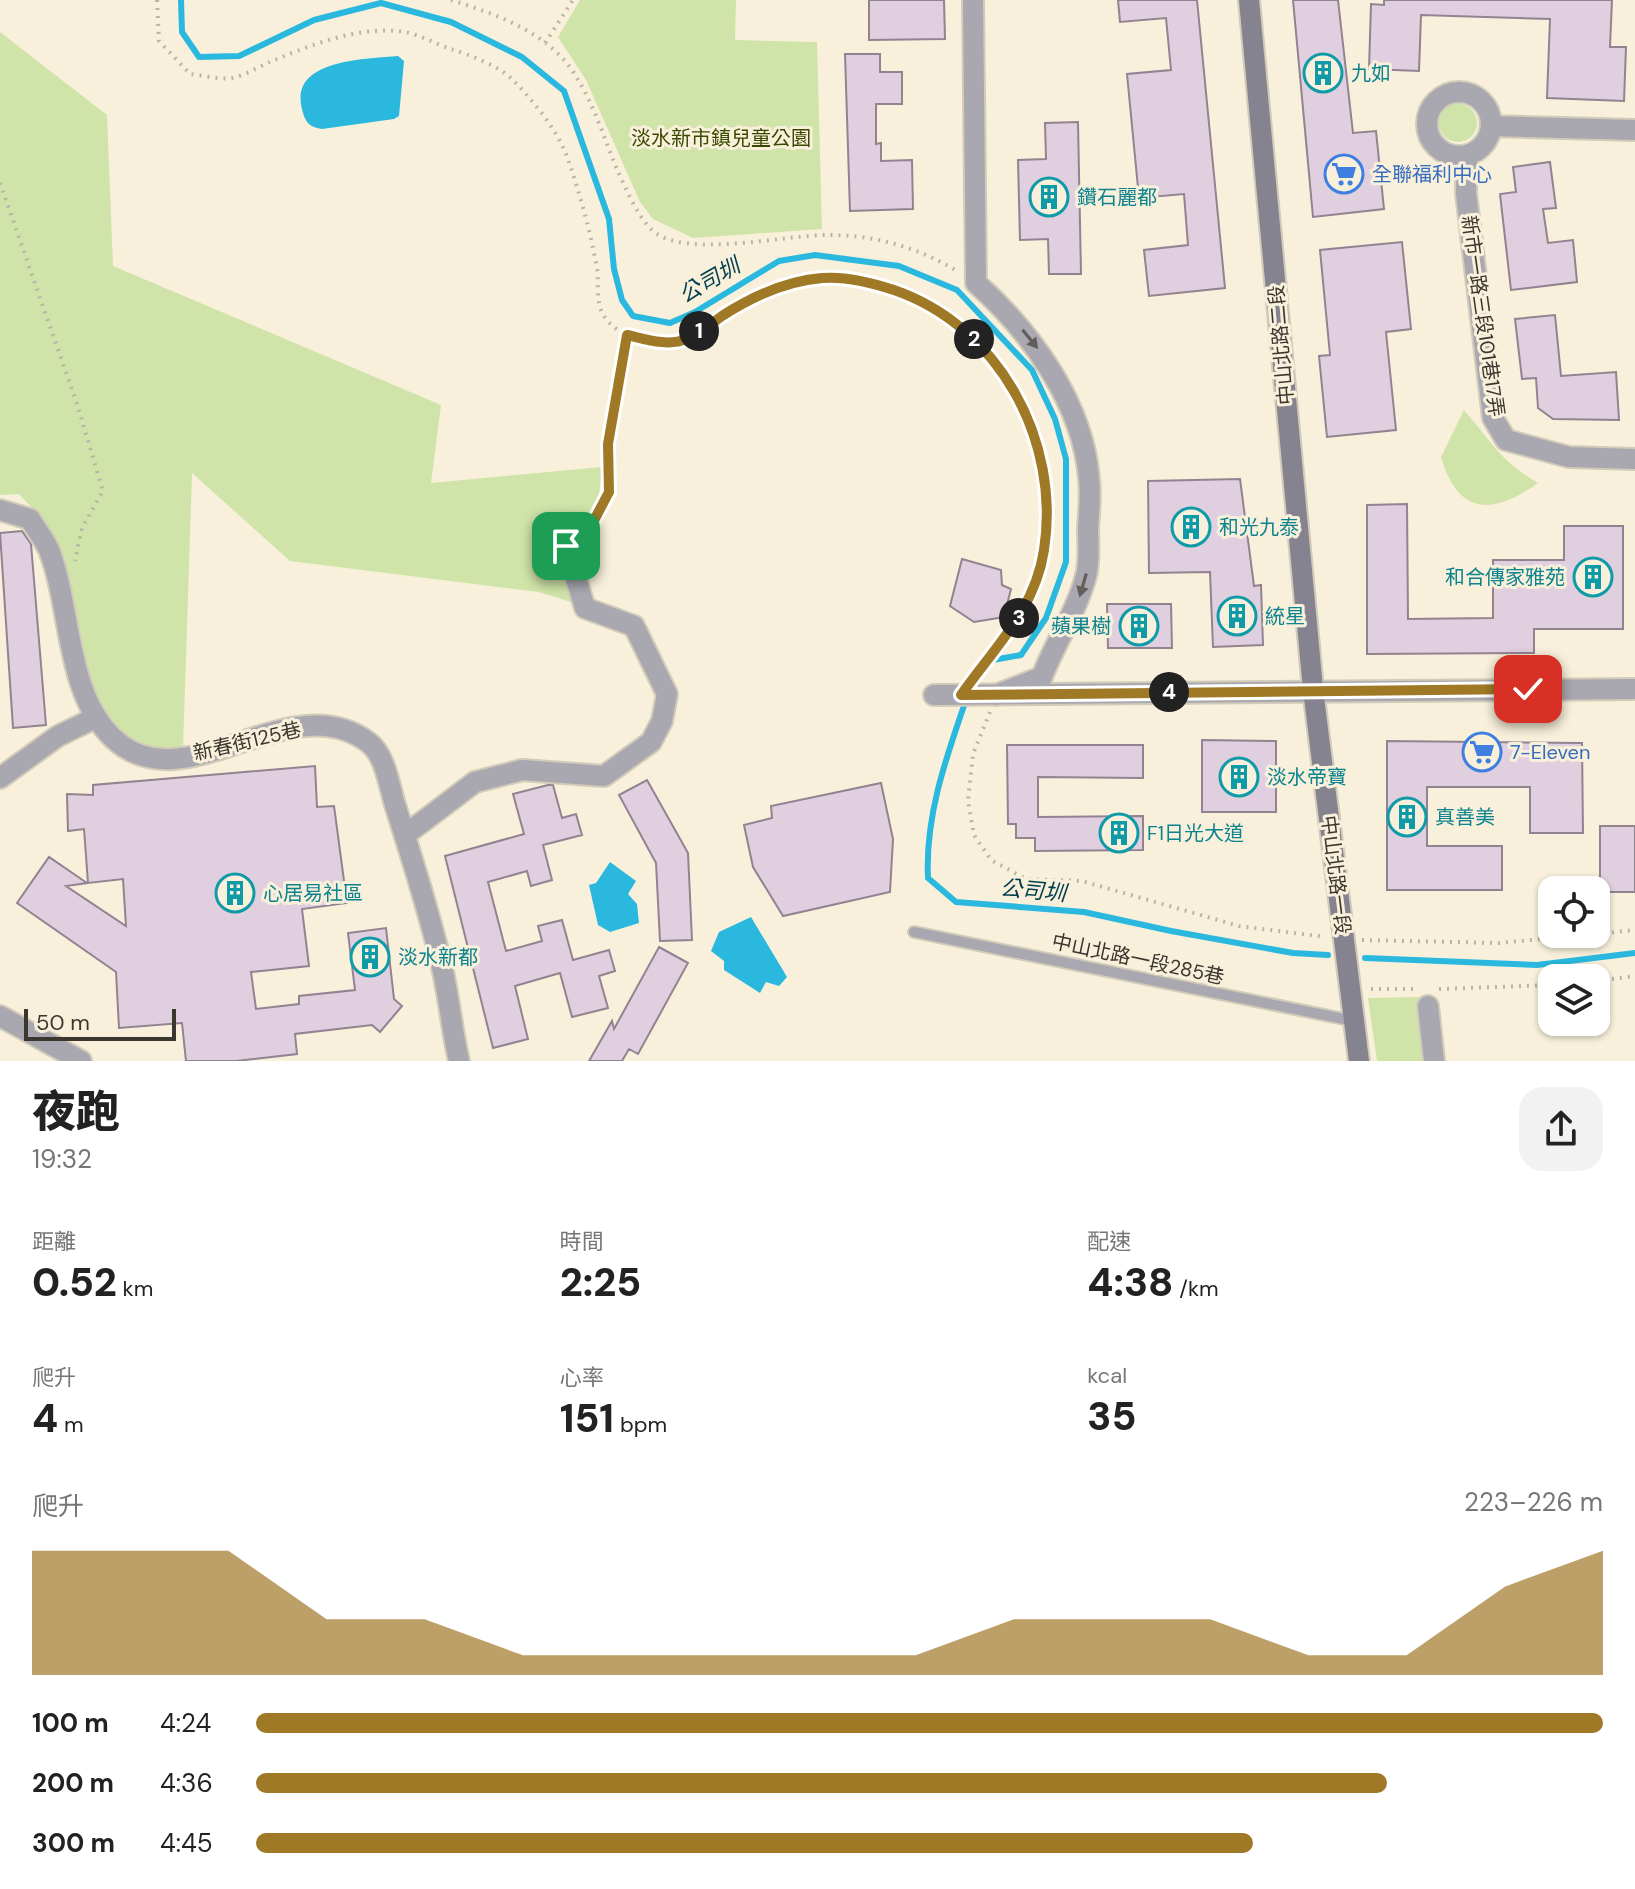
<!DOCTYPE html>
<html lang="zh-TW">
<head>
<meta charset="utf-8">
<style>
	body { margin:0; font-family:"DM Sans","Noto Sans TC",sans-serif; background:#f2f2f2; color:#222; height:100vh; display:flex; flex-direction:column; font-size:30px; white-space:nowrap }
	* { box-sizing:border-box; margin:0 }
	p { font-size:26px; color:#767676 }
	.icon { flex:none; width:44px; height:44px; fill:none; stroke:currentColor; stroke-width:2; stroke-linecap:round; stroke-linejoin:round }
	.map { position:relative; height:1061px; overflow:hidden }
	.drawer { display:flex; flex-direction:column; background:#fff; flex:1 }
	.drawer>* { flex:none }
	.tools { position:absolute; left:1538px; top:876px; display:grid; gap:16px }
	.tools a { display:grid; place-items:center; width:72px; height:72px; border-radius:16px; background:#fff; box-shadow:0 2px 6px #0004; font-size:40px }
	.scale { position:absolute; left:24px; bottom:20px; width:152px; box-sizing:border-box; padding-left:8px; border:4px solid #3b372f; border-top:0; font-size:22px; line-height:28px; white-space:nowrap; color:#3b372f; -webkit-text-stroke:6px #f8f0db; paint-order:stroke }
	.pin { position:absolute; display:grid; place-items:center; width:68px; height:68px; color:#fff; margin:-34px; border-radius:16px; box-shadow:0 4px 12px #0006 }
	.km { position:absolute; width:40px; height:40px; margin:-20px; border-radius:50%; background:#222; color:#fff; font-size:22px; line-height:40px; text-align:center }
	.round { display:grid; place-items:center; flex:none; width:84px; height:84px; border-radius:24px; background:#f2f2f2 }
	.head { display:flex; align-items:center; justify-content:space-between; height:136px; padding:0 32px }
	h1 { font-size:44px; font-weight:800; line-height:60px }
	.metrics { display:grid; grid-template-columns:repeat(3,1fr); gap:12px; height:136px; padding:8px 32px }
	.metrics div { display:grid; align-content:center }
	.metrics b { font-size:40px; font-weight:800 }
	.metrics small { font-size:22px; font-weight:400 }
	.metrics p { font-size:22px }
	.chart { height:224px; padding:16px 32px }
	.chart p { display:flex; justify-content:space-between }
	.chart svg { width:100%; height:144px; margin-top:8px; fill:#a07927; opacity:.7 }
	ul { padding:0 32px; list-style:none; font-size:26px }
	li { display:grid; grid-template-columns:128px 96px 1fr; align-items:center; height:60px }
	li i { height:20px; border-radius:10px; background:#a07927 }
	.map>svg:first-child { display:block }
	.green { fill:#d0e4a9 }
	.water { fill:#2ab8df }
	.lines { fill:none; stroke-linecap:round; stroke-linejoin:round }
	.stream { stroke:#2ab8df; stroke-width:6 }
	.building { fill:#e0cfdf; stroke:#928391; stroke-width:2 }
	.lane-casing { stroke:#d2cbb9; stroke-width:14 }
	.street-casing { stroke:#d2cbb9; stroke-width:24 }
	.secondary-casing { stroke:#d2cbb9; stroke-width:24 }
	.path { stroke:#bbb4a4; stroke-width:4; stroke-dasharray:2 6; stroke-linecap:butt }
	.lane { stroke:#a9a7af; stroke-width:10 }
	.street { stroke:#a9a7af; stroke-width:20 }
	.secondary { stroke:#868390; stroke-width:20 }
	.oneway { fill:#625e5c }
	.route-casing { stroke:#fff; stroke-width:16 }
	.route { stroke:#a07927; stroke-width:10 }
	.labels { text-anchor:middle; stroke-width:6; stroke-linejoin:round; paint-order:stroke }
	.culture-label { font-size:20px; fill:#0d838f; stroke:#f8f0db; text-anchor:start }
	.park-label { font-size:20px; fill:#394a00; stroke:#f8f0db }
	.shop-label { font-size:20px; fill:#366cbe; stroke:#f8f0db; text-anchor:start }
	.street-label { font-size:20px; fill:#3b372f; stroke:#f8f0db }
	.water-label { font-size:22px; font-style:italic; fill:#013f4f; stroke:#f8f0db }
</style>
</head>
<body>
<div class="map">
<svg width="1635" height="1061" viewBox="0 0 1635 1061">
	<rect width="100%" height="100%" fill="#f8f0db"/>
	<!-- green -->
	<path class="green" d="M580,0H736L735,40L817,42L822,229L693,238L653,219L640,202L586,80L558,37Z
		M0,32L107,115L113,266L441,405L431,483L601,467C601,508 593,519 560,542L577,604L539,592L290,561L192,473L183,750C163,750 141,748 124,734C79,696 76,590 54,537C48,522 30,507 19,494L0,495Z
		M1439 123a19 19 0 1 1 38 0a19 19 0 1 1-38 0Z
		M1464,410C1492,442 1499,460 1538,483C1492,516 1458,515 1441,457Z
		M1420,997L1428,1061H1377L1368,998Z"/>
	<!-- water -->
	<path class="water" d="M398,56L404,61L399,116L394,119L322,129C308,127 305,121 302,109C289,59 366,59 398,56Z
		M610,862L636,881L628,894L637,904L639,923L610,932L598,925L589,885L596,883Z
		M751,917L787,977L779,986L766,982L760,993L724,970V961L711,951L719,932Z"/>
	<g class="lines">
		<!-- stream -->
		<path class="stream" d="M181,0L182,32L199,57L239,56L314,20L381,3L451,22L522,57L564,91L609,219L614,269L622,300L633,316L670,323L695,312L779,261L815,255L899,266L957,290L1032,370L1055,419L1066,459V562L1046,618L1021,655L993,660
			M966,700C946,758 925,816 928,878L956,902L1084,912L1171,931L1293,953L1328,955
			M1365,958L1537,965L1635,953"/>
	</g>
	<!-- building -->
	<path class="building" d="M869,0H944L945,39L869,40Z
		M1118,0H1197L1225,288L1149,296L1144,250L1188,245L1184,194L1139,198L1127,74L1171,70L1166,18L1120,22Z
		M1293,0H1338L1353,133L1376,131L1384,209L1313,217Z
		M1384,0H1612L1610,47H1626L1624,101L1547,98L1550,19L1421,15L1419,71L1369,69L1371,4L1384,5Z
		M845,54H880V72H902V104H876V144L881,143V161L912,160L913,209L850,211Z
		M1078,122L1081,274H1049L1048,239L1020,240L1018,160L1046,159L1045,123Z
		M1550,162L1556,208L1543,209L1548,243L1573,240L1577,282L1511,290L1500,194L1516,192L1513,167Z
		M1402,242L1411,329L1386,332L1396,430L1327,437L1319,356L1330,355L1320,250Z
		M1555,315L1561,376L1616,372L1619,420L1553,419L1538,408L1536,378L1522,379L1515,319Z
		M1240,479L1254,586L1261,585L1263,645L1213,647L1210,572L1149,573L1148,481Z
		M1407,504L1408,619L1493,618V560H1564V526H1623V629H1534V653L1367,654V505Z
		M22,531L31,544L46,725L13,728L0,533Z
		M962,559L1001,570L1002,585L1011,589L1004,617L974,622L950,606Z
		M1107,604H1171L1172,648H1108Z
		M1202,740L1276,741V812H1202Z
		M1387,741L1582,743L1583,833H1530V787H1427V846H1502V890H1387Z
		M1007,745H1143V778L1038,777V817L1143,816V850L1035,851V838H1016V824H1008Z
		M315,766L317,807L334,806L347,903L302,909L309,966L251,972L256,1009L299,1004V996L355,990L348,933L386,928L394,999L402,1006L380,1032L372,1025L295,1034L297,1054L236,1061H186L182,1023L119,1028L116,972L17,903L49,857L87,883L66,886L126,926L123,879L88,883L84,829L68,831L67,794L93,795V785Z
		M647,780L688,853L692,940L660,941L656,863L619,795Z
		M881,783L893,839L890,892L783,916L753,867L744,825L772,818L771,806Z
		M548,785H553L562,818L576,814L582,835L543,845L552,880L531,886L527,871L488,882L506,951L542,941L538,926L562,920L573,960L609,950L615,971L599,976L608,1008L572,1017L560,973L515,986L528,1039L493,1048L445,856L524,834L513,794Z
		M1600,826H1635V892H1600Z
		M659,947L688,963L638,1054L629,1049L622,1061H589L612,1021L614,1029Z"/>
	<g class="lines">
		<defs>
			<path id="lane" d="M914,932L1354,1021"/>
			<path id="street" d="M973,0L976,283C1031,332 1083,403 1089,479C1091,495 1089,512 1088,528C1088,543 1090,561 1086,576C1076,613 1055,642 1042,677L996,695
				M1427 124a32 32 0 1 1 64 0a32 32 0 1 1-64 0Z
				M1491,126L1635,130
				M1467,155L1466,193L1493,418L1506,440L1569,457L1635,459
				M0,510L30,519C36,529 44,539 49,550C72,609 65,692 113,738C184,806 289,683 368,742C386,755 389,787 396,808C412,858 428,908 440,959C449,993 451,1027 459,1061
				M934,695L1635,689
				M0,778L58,736L95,718
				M405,835L475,782L522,770L604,776L651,742L662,721L667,694L634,626L585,608L566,546
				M1428,1006L1434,1061
				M0,1016L81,1061"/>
			<path id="secondary" d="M1249,0L1313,689L1359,1061"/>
		</defs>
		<!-- lane casing -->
		<use href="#lane" class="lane-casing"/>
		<!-- street casing -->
		<use href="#street" class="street-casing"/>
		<!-- secondary casing -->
		<use href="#secondary" class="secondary-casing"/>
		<!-- path -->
		<path class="path" d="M157,0L159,41L190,74C202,75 219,80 232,78C244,76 258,67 270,62C311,45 359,25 405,32C420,35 436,44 451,49C470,55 499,66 513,80C533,101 555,127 566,154C579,190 590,230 597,268C599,281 596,297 601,310C605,321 615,329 625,334C683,362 721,311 770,289C801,274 847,276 880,285C908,293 939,305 961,325C1033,389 1073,506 1031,598C1018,628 993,650 974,676
			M451,0C498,15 551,33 577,78C594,105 604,138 616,167C625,186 636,215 652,230C683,260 788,234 830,235C875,235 919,248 957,271
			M545,43L573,0
			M0,183L77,404L103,491L82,528L75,561
			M582,534L590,528L609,492L608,444L627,335
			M990,712L973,754L968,801L974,835L991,860L1026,879L1082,881L1239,926L1325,937
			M1596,934L1635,930
			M1362,940L1499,943L1595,934
			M1596,981L1635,976
			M1371,989H1418
			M1439,989L1552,985"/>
		<!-- lane -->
		<use href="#lane" class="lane"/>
		<!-- street -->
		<use href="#street" class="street"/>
		<!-- secondary -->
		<use href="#secondary" class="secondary"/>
	</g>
	<!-- one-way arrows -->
	<defs><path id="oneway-solid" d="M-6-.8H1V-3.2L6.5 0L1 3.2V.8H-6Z" transform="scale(2)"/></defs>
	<g class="oneway">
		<use href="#oneway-solid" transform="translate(1030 339) rotate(51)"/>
		<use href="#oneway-solid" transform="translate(1083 585) rotate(106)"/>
	</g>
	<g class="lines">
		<defs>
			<path id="route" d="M566,546L590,528L609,492L608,444L627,335C645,339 668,347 686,339C699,334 711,324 722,316C753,296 785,281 822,278C845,276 873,283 894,290C999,326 1061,441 1044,550C1035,610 994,648 961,695L1528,689"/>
		</defs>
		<!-- route casing -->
		<use href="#route" class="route-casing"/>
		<!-- route -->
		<use href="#route" class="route"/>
	</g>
	<!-- icons -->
	<defs>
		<symbol id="building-ring" viewBox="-11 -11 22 22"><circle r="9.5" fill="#f8f0db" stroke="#0f9aa8" stroke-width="1.5"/><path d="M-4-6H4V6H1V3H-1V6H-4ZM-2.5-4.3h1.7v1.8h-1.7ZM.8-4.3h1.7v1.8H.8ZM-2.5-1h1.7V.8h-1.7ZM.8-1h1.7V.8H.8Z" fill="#0f9aa8"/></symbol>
		<symbol id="supermarket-ring" viewBox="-11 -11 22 22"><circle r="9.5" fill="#f8f0db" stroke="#3f7fe0" stroke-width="1.5"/><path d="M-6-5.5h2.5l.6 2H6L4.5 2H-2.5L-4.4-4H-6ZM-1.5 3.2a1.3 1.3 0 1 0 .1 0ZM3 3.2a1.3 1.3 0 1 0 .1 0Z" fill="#3f7fe0"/></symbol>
	</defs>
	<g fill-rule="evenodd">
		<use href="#building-ring" x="1301" y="51" width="44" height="44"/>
		<use href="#supermarket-ring" x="1322" y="152" width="44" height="44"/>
		<use href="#building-ring" x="1027" y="175" width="44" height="44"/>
		<use href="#building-ring" x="1169" y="505" width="44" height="44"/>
		<use href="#building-ring" x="1571" y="555" width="44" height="44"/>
		<use href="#building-ring" x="1215" y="594" width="44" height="44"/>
		<use href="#building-ring" x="1117" y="604" width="44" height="44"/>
		<use href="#supermarket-ring" x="1460" y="730" width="44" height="44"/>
		<use href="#building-ring" x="1217" y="755" width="44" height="44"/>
		<use href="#building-ring" x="1385" y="795" width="44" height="44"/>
		<use href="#building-ring" x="1097" y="811" width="44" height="44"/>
		<use href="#building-ring" x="213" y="871" width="44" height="44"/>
		<use href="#building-ring" x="348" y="935" width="44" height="44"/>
	</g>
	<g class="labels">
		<!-- culture labels -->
		<g class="culture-label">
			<text x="1351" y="80">九如</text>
			<text x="1077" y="204">鑽石麗都</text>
			<text x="1219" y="534">和光九泰</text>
			<text x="1565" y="584" text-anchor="end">和合傳家雅苑</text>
			<text x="1265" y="623">統星</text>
			<text x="1111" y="633" text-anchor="end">蘋果樹</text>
			<text x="1267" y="784">淡水帝寶</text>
			<text x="1435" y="824">真善美</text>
			<text x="1147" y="840">F1日光大道</text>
			<text x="263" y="900">心居易社區</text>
			<text x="398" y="964">淡水新都</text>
		</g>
		<!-- park labels -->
		<g class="park-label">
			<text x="721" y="145">淡水新市鎮兒童公園</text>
		</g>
		<!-- shop labels -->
		<g class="shop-label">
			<text x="1372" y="181">全聯福利中心</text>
			<text x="1510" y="759">7-Eleven</text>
		</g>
		<!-- street labels -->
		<g class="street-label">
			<text transform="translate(1483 316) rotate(82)" y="7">新市一路三段101巷17弄</text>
			<text transform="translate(1281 345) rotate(-95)" y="7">中山北路二段</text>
			<text transform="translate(247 741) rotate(-13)" y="7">新春街125巷</text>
			<text transform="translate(1336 875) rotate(83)" y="7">中山北路一段</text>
			<text transform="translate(1138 959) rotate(12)" y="7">中山北路一段285巷</text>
		</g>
		<!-- water labels -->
		<g class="water-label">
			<text transform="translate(709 280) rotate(-30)" y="8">公司圳</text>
			<text transform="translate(1033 890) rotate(5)" y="8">公司圳</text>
		</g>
	</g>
</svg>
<div class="tools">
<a><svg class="icon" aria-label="locate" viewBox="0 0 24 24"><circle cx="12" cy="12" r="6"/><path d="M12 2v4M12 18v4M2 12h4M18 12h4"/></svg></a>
<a><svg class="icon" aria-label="layers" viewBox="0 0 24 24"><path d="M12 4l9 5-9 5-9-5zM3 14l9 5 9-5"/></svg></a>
</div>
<div class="scale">50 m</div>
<div class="pin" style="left:566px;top:546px;background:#1e9e55"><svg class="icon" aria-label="arrive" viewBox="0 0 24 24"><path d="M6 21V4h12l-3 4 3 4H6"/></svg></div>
<div class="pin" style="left:1528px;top:689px;background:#d93025"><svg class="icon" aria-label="check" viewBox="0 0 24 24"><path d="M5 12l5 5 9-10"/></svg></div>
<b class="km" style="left:699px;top:331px">1</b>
<b class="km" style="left:974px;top:339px">2</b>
<b class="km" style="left:1019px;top:618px">3</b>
<b class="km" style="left:1169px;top:692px">4</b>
</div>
<section class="drawer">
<div class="head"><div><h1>夜跑</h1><p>19:32</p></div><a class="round"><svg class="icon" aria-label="share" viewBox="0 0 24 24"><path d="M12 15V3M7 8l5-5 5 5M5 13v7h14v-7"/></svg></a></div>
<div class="metrics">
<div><p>距離</p><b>0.52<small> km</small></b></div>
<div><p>時間</p><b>2:25</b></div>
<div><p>配速</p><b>4:38<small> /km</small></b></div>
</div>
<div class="metrics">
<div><p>爬升</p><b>4<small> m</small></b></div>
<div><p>心率</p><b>151<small> bpm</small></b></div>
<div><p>kcal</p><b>35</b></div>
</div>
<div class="chart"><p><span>爬升</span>223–226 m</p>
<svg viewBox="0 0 160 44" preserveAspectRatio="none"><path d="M0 44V6L10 6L20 6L30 27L40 27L50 38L60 38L70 38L80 38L90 38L100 27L110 27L120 27L130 38L140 38L150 17L160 6V44z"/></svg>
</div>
<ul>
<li><b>100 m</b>4:24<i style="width:100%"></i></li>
<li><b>200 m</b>4:36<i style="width:84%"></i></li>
<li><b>300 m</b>4:45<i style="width:74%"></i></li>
</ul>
</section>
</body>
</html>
